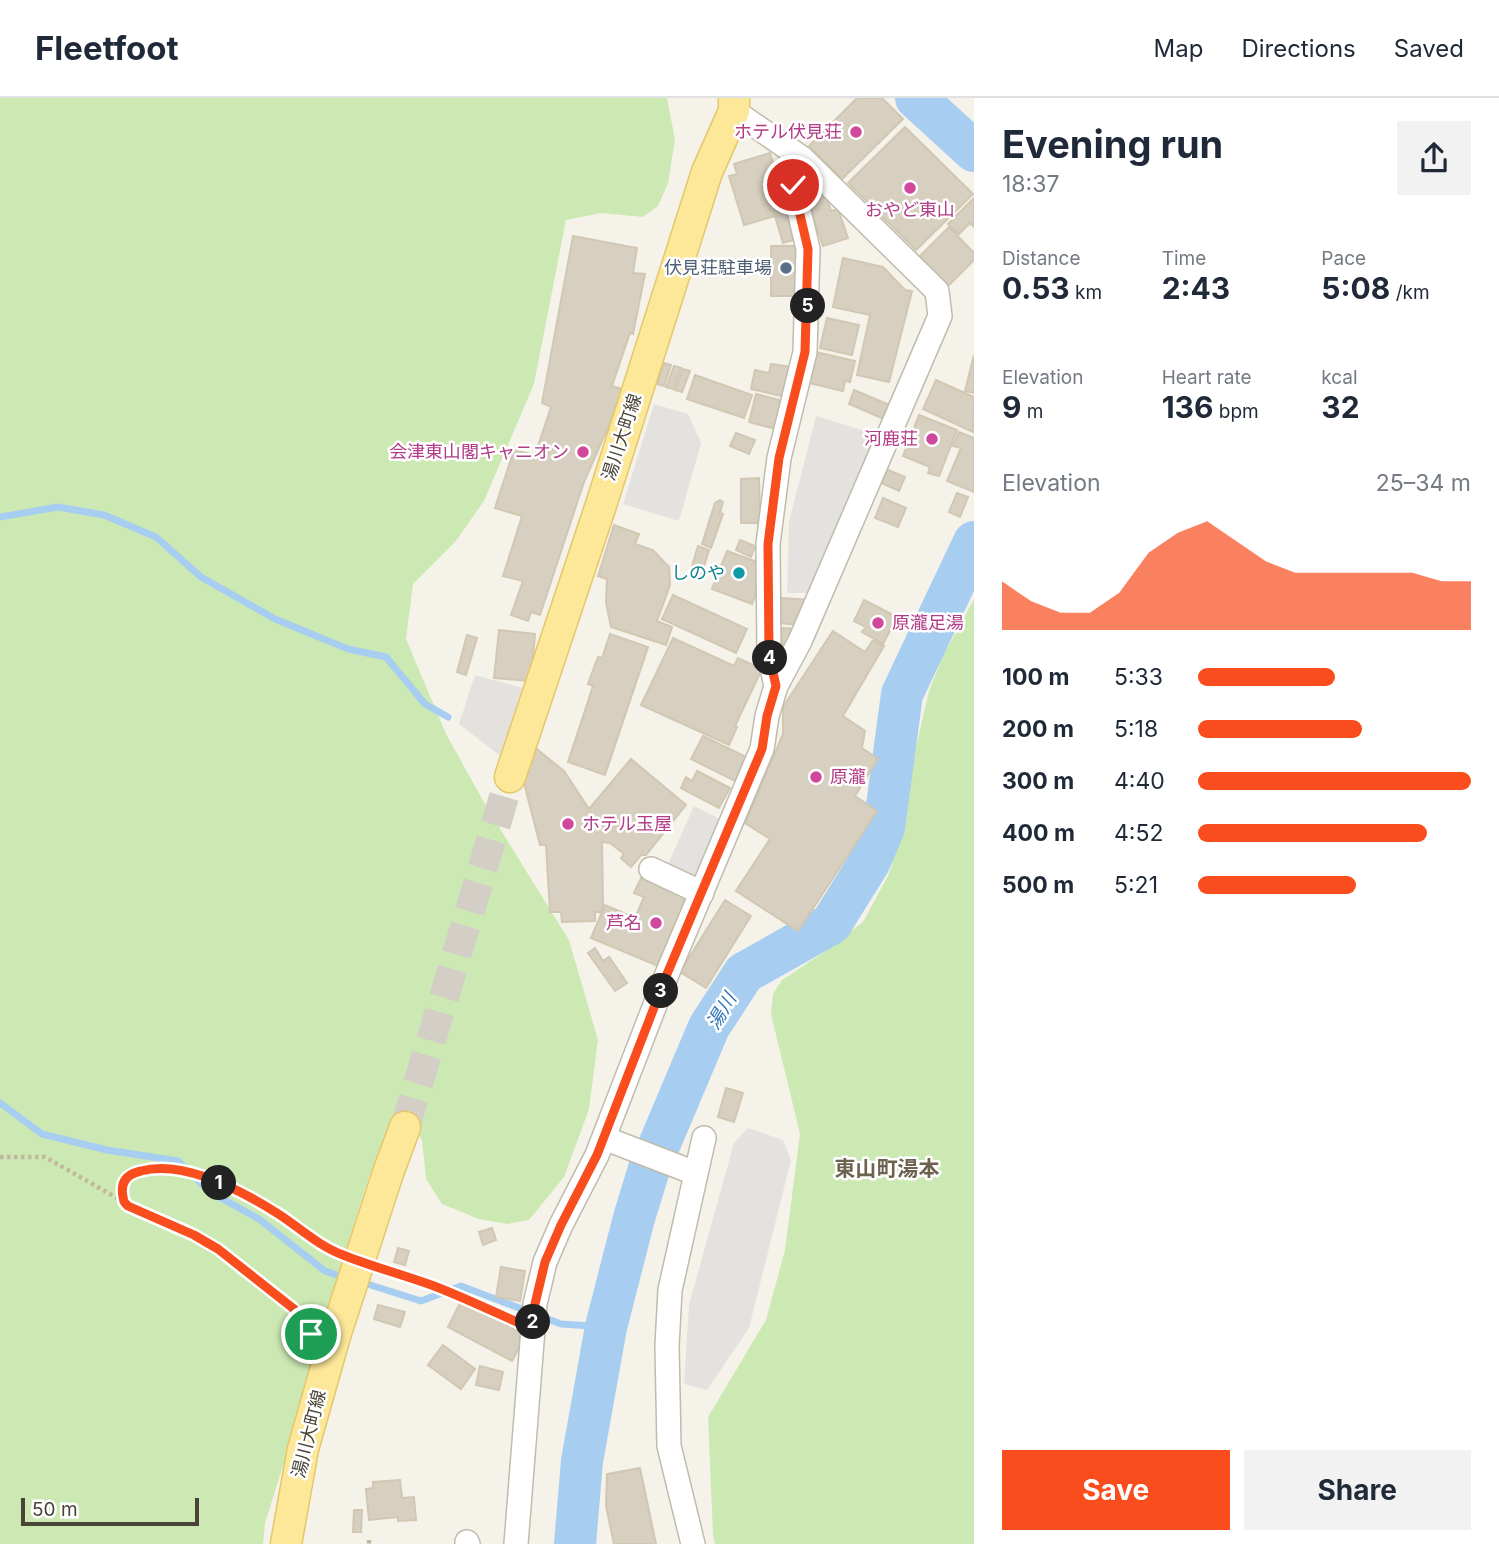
<!DOCTYPE html>
<html lang="en">
<head>
<meta charset="utf-8">
<style>
	body { margin:0; font-family:Inter,"Noto Sans JP",sans-serif; background:#f2f2f3; color:#1f2937; height:100vh; display:flex; flex-direction:column; font-size:26px; white-space:nowrap }
	* { box-sizing:border-box; margin:0 }
	p { font-size:23px; color:#747a83 }
	.icon { flex:none; width:38px; height:38px; fill:none; stroke:currentColor; stroke-width:2; stroke-linecap:round; stroke-linejoin:round }
	.map { position:relative; flex:1; overflow:hidden }
	.sheet { display:flex; flex-direction:column; background:#fff; width:525px }
	.sheet>* { flex:none }
	.scale { position:absolute; left:21px; bottom:18px; width:178px; box-sizing:border-box; padding-left:7px; border:4px solid #494338; border-top:0; font-size:19px; line-height:24px; white-space:nowrap; color:#494338; -webkit-text-stroke:5px #fff; paint-order:stroke }
	.pin { position:absolute; display:grid; place-items:center; width:60px; height:60px; color:#fff; margin:-30px; border:4px solid #fff; border-radius:50%; box-shadow:0 2px 7px #0007 }
	.km { position:absolute; width:35px; height:35px; margin:-18px; border-radius:50%; background:#222; color:#fff; font-size:19px; line-height:35px; text-align:center }
	.round { display:grid; place-items:center; flex:none; width:74px; height:74px; border-radius:0px; background:#f2f2f3 }
	.overview { display:flex; align-items:center; justify-content:space-between; height:119px; padding:0 28px }
	h1 { font-size:38px; font-weight:700; line-height:52px }
	.stats { display:grid; grid-template-columns:repeat(3,1fr); gap:10px; height:119px; padding:7px 28px }
	.stats div { display:grid; align-content:center }
	.stats b { font-size:30px; font-weight:700 }
	.stats small { font-size:19px; font-weight:400 }
	.stats p { font-size:19px }
	.chart { height:196px; padding:14px 28px }
	.chart p { display:flex; justify-content:space-between }
	.chart svg { width:100%; height:126px; margin-top:7px; fill:#f94d1d; opacity:.7 }
	.primary-button { display:flex; gap:14px; margin-top:auto; padding:14px 28px }
	.primary-button a { flex:1; height:80px; border-radius:0px; background:#f94d1d; color:#fff; font-size:28px; font-weight:700; line-height:80px; text-align:center }
	.primary-button a+a { background:#f2f2f3; color:#1f2937 }
	ul { padding:0 28px; list-style:none; font-size:23px }
	li { display:grid; grid-template-columns:112px 84px 1fr; align-items:center; height:52px }
	li i { height:18px; border-radius:9px; background:#f94d1d }
	header { display:flex; align-items:center; gap:42px; box-sizing:border-box; height:98px; padding:0 35px; background:#fff; border-bottom:2px solid #e0e1e3 }
	header strong { font-size:33px }
	nav { display:flex; gap:38px; margin-inline-start:auto; font-size:24px }
	main { display:flex; flex:1; min-height:0 }
	.map>svg:first-child { display:block }
	.green { fill:#cde9b3 }
	.parking { fill:#e4e2de }
	.lines { fill:none; stroke-linecap:round; stroke-linejoin:round }
	.stream { stroke:#a7cef0; stroke-width:7 }
	.river { stroke:#a7cef0; stroke-width:42 }
	.building { fill:#d7cfbf; stroke:#d1c7b3; stroke-width:2 }
	.major-tunnel { stroke:#d3cfc6; stroke-width:30; stroke-dasharray:30 15; stroke-linecap:butt }
	.minor-casing { stroke:#c1bbac; stroke-width:26 }
	.major-casing { stroke:#e4c769; stroke-width:33 }
	.path { stroke:#c2b89e; stroke-width:4.5; stroke-dasharray:3.5 3.5; stroke-linecap:butt }
	.minor { stroke:#fff; stroke-width:23 }
	.major { stroke:#fde89a; stroke-width:30 }
	.major-bridge-casing { stroke:#e4c769; stroke-width:33; stroke-linecap:butt }
	.major-bridge { stroke:#fde89a; stroke-width:30 }
	.route-casing { stroke:#fff; stroke-width:14 }
	.route { stroke:#f94d1d; stroke-width:9 }
	.hotel-dot { fill:#d1479c; stroke:#fff; stroke-width:2.5 }
	.service-dot { fill:#5c6f8a; stroke:#fff; stroke-width:2.5 }
	.culture-dot { fill:#0f9aa8; stroke:#fff; stroke-width:2.5 }
	.labels { text-anchor:middle; stroke-width:5; stroke-linejoin:round; paint-order:stroke }
	.hotel-label { font-size:18px; fill:#b23c85; stroke:#fff; text-anchor:end }
	.service-label { font-size:18px; fill:#4e5e75; stroke:#fff; text-anchor:end }
	.street-label { font-size:18px; fill:#494338; stroke:#fff }
	.culture-label { font-size:18px; fill:#0d838f; stroke:#fff; text-anchor:end }
	.water-label { font-size:19px; font-style:italic; fill:#3074b5; stroke:#fff }
	.quarter-label { font-size:21px; font-weight:bold; fill:#6c624f; stroke:#fff }
</style>
</head>
<body>
<header>
<strong>Fleetfoot</strong>
<nav><a>Map</a><a>Directions</a><a>Saved</a></nav>
</header>
<main>
<div class="map">
<svg width="974" height="1446" viewBox="0 0 974 1446">
	<rect width="100%" height="100%" fill="#f5f2ea"/>
	<!-- green -->
	<path class="green" d="M0,0H667L675,42L668,85L658,108L643,119L601,115L566,122L534,286L484,403L456,443L413,486L406,541L446,636L489,713L569,842L598,942L589,1011L564,1079L529,1122L507,1126L479,1121L442,1106L426,1081L422,1042L410,1024L390,1025C361,1093 343,1164 323,1235C305,1298 285,1361 265,1425L263,1446H0Z
		M974,501V1446H715L713,1436L708,1319L766,1222L785,1152L800,1036L771,916L773,896L782,882L823,855L863,824L888,778L900,740L917,645L929,593L943,558Z"/>
	<!-- parking -->
	<path class="parking" d="M654,306L688,316L701,345L679,423L623,406Z
		M816,318L878,337L813,495H787L789,424Z
		M475,577L527,591L504,661L459,626Z
		M694,708L726,724L700,787L665,773Z
		M748,1030L783,1042L791,1062L749,1230L707,1292L684,1286L689,1207L734,1045Z"/>
	<g class="lines">
		<!-- stream -->
		<path class="stream" d="M0,419L58,409L104,417L156,439L201,479L275,521L348,551L386,559L425,606L448,619
			M0,1005L42,1036L107,1052L178,1063L210,1094L259,1121L325,1173L346,1180
			M361,1184L421,1203L461,1188L561,1226L606,1229"/>
		<!-- river -->
		<path class="river" d="M916,0L974,53
			M575,1446L582,1363L606,1229L634,1120L649,1071L709,929L744,875L831,826L869,765L884,730L902,596L974,444"/>
	</g>
	<!-- building -->
	<path class="building" d="M857,0H882L903,21L842,81L809,48Z
		M905,29L973,96L916,152L848,85Z
		M770,55L796,141L783,145L775,118L744,127L729,78L737,76L734,66Z
		M826,98L831,113L838,111L848,140L823,148L808,104Z
		M974,100V129L970,125L959,136L948,126Z
		M949,129L974,155V162L945,191L916,162Z
		M573,138L637,150L633,175L645,176L633,236L630,235L612,288L622,291L613,318L584,384L540,517L531,514L528,523L511,517L523,483L503,478L522,418L495,410L514,352L535,357L551,309L542,305Z
		M771,148H797V198H771Z
		M843,160L883,169L905,192L912,193L889,284L857,277L870,217L833,209Z
		M827,220L859,227L852,257L820,250Z
		M816,254L855,263L850,284L845,283L843,293L809,285Z
		M974,257V295L965,293Z
		M664,265L671,267L664,288L657,286Z
		M771,266L792,269L786,299L751,291L755,272L769,275Z
		M674,268L681,270L673,291L666,289Z
		M683,271L690,273L682,294L675,292Z
		M695,277L752,297L744,320L687,301Z
		M936,282L974,299L973,334L923,311Z
		M854,292L892,308L886,322L849,306Z
		M756,296L783,303L776,331L749,324Z
		M919,317L957,332L939,378L928,375L930,369L903,358Z
		M959,334L974,340V394L947,383L961,350L953,348Z
		M736,335L755,342L749,356L730,348Z
		M886,371L905,379L899,393L879,384Z
		M759,380L760,425H741V381Z
		M957,395L968,399L960,419L949,414Z
		M883,400L906,410L898,429L875,420Z
		M720,402L723,404L720,415L723,416L711,450L702,446L715,405Z
		M614,427L639,436L635,446L653,452L669,469L670,487L657,523L672,529L666,547L611,529L606,505L607,481L598,478Z
		M740,442L755,448L751,459L736,452Z
		M698,448L709,452L701,478L690,475Z
		M727,453L760,465L761,484L752,506L712,491Z
		M673,497L747,531L736,555L662,521Z
		M780,500L811,502L800,527L780,525Z
		M864,502L897,519L883,546L862,534L866,529L854,523Z
		M781,530L799,531L782,554Z
		M499,532L535,536L531,583L494,580Z
		M833,533L865,554L873,542L884,548L843,618L865,633L862,650L878,661L855,698L877,713L798,833L736,793L770,741L745,725L783,636V609Z
		M610,536L648,549L605,677L568,664L593,588L588,586L598,559L602,560Z
		M467,537L477,540L466,577L457,574Z
		M673,540L734,568L738,560L762,571L735,628L737,629L729,647L641,607Z
		M703,638L746,659L735,683L691,661Z
		M533,648L564,673L589,711L631,661L686,707L646,757H641L631,769L621,760L624,756L610,745L602,744L603,807L601,814H595V823L562,824L561,814H550L546,747H540L524,685Z
		M697,673L730,690L719,710L681,690L686,679L692,683Z
		M641,780L688,800L658,868L591,840L605,807L635,820L644,799L634,795Z
		M725,802L751,818L706,890L680,874Z
		M595,850L603,863L609,859L627,885L615,893L588,855Z
		M726,990L743,995L734,1024L718,1019Z
		M492,1130L496,1142L483,1147L479,1134Z
		M398,1150L409,1153L405,1167L394,1164Z
		M501,1169L525,1173L520,1203L496,1199Z
		M461,1203L526,1237L512,1263L448,1229Z
		M378,1207L405,1214L400,1229L374,1221Z
		M443,1247L475,1271L461,1291L428,1267Z
		M480,1268L503,1274L499,1292L476,1287Z
		M640,1370L656,1446H614L606,1408L607,1376Z
		M400,1382L402,1400L414,1399L416,1422L398,1423V1419L369,1422L366,1391L373,1390V1384Z
		M354,1412H362L361,1434H353Z"/>
	<g class="lines">
		<!-- major-tunnel -->
		<path class="major-tunnel" d="M405,1029L510,679"/>
		<defs>
			<path id="minor" d="M776,588L800,543L940,218L937,193L802,60
				M651,771L702,795
				M604,1040L695,1075
				M467,1444L468,1446
				M516,1446L535,1206L545,1164L561,1127L597,1057L667,876L762,651L767,618L776,588L769,557L768,446L779,360L805,254L808,151L793,87L795,71L802,60L734,13
				M693,1446L669,1348L667,1248L670,1192L704,1040"/>
			<path id="major" d="M510,679L601,407L707,74L734,13V0
				M388,1075L405,1029
				M286,1446L303,1351L335,1238"/>
		</defs>
		<!-- minor casing -->
		<use href="#minor" class="minor-casing"/>
		<!-- major casing -->
		<use href="#major" class="major-casing"/>
		<!-- path -->
		<path class="path" d="M0,1059H45L124,1104
			M385,1170L436,1189L513,1223
			M309,1232L294,1211L218,1151L194,1137L128,1108C122,1102 122,1096 123,1088C125,1077 131,1075 141,1072C185,1061 247,1095 282,1119C301,1131 316,1145 337,1154
			M369,1442V1446"/>
		<!-- minor -->
		<use href="#minor" class="minor"/>
		<!-- major -->
		<use href="#major" class="major"/>
		<defs>
			<path id="major-bridge" d="M335,1238L388,1075"/>
		</defs>
		<!-- major-bridge casing -->
		<use href="#major-bridge" class="major-bridge-casing"/>
		<!-- major-bridge -->
		<use href="#major-bridge" class="major-bridge"/>
	</g>
	<g class="lines">
		<defs>
			<path id="route" d="M311,1236L294,1211L218,1151L194,1137L128,1108C124,1104 124,1105 123,1099C120,1084 127,1076 141,1073C185,1061 244,1094 280,1117C301,1131 319,1148 343,1157C373,1169 404,1177 434,1188C468,1201 500,1217 533,1231L535,1206L545,1164L561,1127L597,1057L667,876L762,651L767,618L776,588L769,557L768,446L779,360L805,254L808,151L793,87"/>
		</defs>
		<!-- route casing -->
		<use href="#route" class="route-casing"/>
		<!-- route -->
		<use href="#route" class="route"/>
	</g>
	<!-- markers -->
	<g class="hotel-dot">
		<circle cx="856" cy="34" r="7"/>
		<circle cx="910" cy="90" r="7"/>
		<circle cx="932" cy="341" r="7"/>
		<circle cx="583" cy="354" r="7"/>
		<circle cx="878" cy="525" r="7"/>
		<circle cx="816" cy="679" r="7"/>
		<circle cx="568" cy="726" r="7"/>
		<circle cx="656" cy="825" r="7"/>
	</g>
	<circle class="service-dot" cx="786" cy="170" r="7"/>
	<circle class="culture-dot" cx="739" cy="475" r="7"/>
	<g class="labels">
		<!-- hotel labels -->
		<g class="hotel-label">
			<text x="842" y="40">ホテル伏見荘</text>
			<text x="910" y="118" text-anchor="middle">おやど東山</text>
			<text x="918" y="347">河鹿荘</text>
			<text x="569" y="360">会津東山閣キャニオン</text>
			<text x="892" y="531" text-anchor="start">原瀧足湯</text>
			<text x="830" y="685" text-anchor="start">原瀧</text>
			<text x="582" y="732" text-anchor="start">ホテル玉屋</text>
			<text x="642" y="831">芦名</text>
		</g>
		<!-- service labels -->
		<g class="service-label">
			<text x="772" y="176">伏見荘駐車場</text>
		</g>
		<!-- street labels -->
		<g class="street-label">
			<text transform="translate(622 339) rotate(-72)" y="6">湯川大町線</text>
			<text transform="translate(309 1336) rotate(-76)" y="6">湯川大町線</text>
		</g>
		<!-- culture labels -->
		<g class="culture-label">
			<text x="725" y="481">しのや</text>
		</g>
		<!-- water labels -->
		<g class="water-label">
			<text transform="translate(721 913) rotate(-59)" y="7">湯川</text>
		</g>
		<!-- quarter labels -->
		<g class="quarter-label">
			<text x="887" y="1078">東山町湯本</text>
		</g>
	</g>
</svg>
<div class="scale">50 m</div>
<div class="pin" style="left:311px;top:1236px;background:#1e9e55"><svg class="icon" aria-label="arrive" viewBox="0 0 24 24"><path d="M6 21V4h12l-3 4 3 4H6"/></svg></div>
<div class="pin" style="left:793px;top:87px;background:#d93025"><svg class="icon" aria-label="check" viewBox="0 0 24 24"><path d="M5 12l5 5 9-10"/></svg></div>
<b class="km" style="left:219px;top:1085px">1</b>
<b class="km" style="left:533px;top:1224px">2</b>
<b class="km" style="left:661px;top:893px">3</b>
<b class="km" style="left:770px;top:560px">4</b>
<b class="km" style="left:808px;top:208px">5</b>
</div>
<section class="sheet">
<div class="overview"><div><h1>Evening run</h1><p>18:37</p></div><a class="round"><svg class="icon" aria-label="share" viewBox="0 0 24 24"><path d="M12 15V3M7 8l5-5 5 5M5 13v7h14v-7"/></svg></a></div>
<div class="stats">
<div><p>Distance</p><b>0.53<small> km</small></b></div>
<div><p>Time</p><b>2:43</b></div>
<div><p>Pace</p><b>5:08<small> /km</small></b></div>
</div>
<div class="stats">
<div><p>Elevation</p><b>9<small> m</small></b></div>
<div><p>Heart rate</p><b>136<small> bpm</small></b></div>
<div><p>kcal</p><b>32</b></div>
</div>
<div class="chart"><p><span>Elevation</span>25–34 m</p>
<svg viewBox="0 0 160 44" preserveAspectRatio="none"><path d="M0 44V27L10 34L20 38L30 38L40 31L50 17L60 10L70 6L80 13L90 20L100 24L110 24L120 24L130 24L140 24L150 27L160 27V44z"/></svg>
</div>
<ul>
<li><b>100 m</b>5:33<i style="width:50%"></i></li>
<li><b>200 m</b>5:18<i style="width:60%"></i></li>
<li><b>300 m</b>4:40<i style="width:100%"></i></li>
<li><b>400 m</b>4:52<i style="width:84%"></i></li>
<li><b>500 m</b>5:21<i style="width:58%"></i></li>
</ul>
<div class="primary-button"><a>Save</a><a>Share</a></div>
</section>
</main>
</body>
</html>
